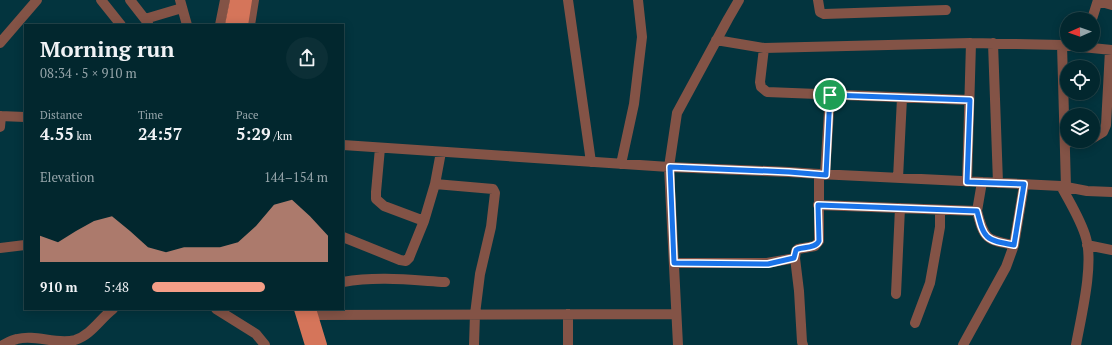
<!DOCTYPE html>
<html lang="en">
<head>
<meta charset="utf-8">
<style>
	body { margin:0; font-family:"PT Serif",serif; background:#0c2f36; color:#f1f3f6; height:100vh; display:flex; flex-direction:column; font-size:15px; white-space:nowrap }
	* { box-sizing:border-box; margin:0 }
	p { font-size:13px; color:#96a5aa }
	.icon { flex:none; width:22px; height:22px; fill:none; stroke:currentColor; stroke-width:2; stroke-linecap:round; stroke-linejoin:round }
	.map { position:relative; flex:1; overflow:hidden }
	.details { position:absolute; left:24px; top:24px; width:320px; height:286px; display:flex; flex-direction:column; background:#02272e; border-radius:0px; box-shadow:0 2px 10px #0003,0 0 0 1px #23444a }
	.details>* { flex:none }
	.needle { width:26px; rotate:268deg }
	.fabs { position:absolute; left:1060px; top:12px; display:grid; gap:8px }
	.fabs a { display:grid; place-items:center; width:40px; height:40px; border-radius:50%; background:#02272e; box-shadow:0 2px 10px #0003,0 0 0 1px #23444a; font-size:20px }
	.pin { position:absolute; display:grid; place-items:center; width:34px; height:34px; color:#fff; margin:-17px; border:2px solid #fff; border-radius:50%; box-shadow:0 1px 4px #0007 }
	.round { display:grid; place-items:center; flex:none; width:42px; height:42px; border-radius:21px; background:#0c2f36 }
	.head { display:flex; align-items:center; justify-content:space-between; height:68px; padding:0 16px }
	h1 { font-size:22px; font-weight:700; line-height:30px }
	.metrics { display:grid; grid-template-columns:repeat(3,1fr); gap:6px; height:68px; padding:4px 16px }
	.metrics div { display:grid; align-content:center }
	.metrics b { font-size:17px; font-weight:700 }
	.metrics small { font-size:11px; font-weight:400 }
	.metrics p { font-size:11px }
	.chart { height:112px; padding:8px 16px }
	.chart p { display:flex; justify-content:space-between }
	.chart svg { width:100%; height:72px; margin-top:4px; fill:#f49e87; opacity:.7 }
	ul { padding:0 16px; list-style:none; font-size:13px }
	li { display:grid; grid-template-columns:64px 48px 1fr; align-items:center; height:30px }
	li i { height:10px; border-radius:5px; background:#f49e87 }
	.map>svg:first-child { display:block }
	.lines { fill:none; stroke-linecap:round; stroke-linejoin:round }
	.minor { stroke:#835346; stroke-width:10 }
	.major { stroke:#d5755a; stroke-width:12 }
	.route-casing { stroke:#fff; stroke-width:8 }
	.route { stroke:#1a73e8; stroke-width:5 }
</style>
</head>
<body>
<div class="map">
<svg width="1112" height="345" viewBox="0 0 1112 345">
	<rect width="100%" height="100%" fill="#03343e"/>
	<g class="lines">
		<!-- minor -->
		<path class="minor" d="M101,0L121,25
			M130,0L148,23
			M180,0L187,25
			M568,0L591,162
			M818,0L820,12L824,14L946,10
			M1098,1L1112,5
			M145,19L182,8
			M1092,19L1098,0
			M220,25L225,0
			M250,25L254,0
			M716,40L764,48L971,43L1062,45L1112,50
			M0,43L37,0
			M993,43L998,183
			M1062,45L1066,187
			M764,48L760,82L761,87L767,92L969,100
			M0,116L25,117
			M0,127L1,116
			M1093,138L1103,132L1106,125L1110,50
			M1065,143L1075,141
			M343,145L669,167L789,172L819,174L1061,186L1087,191L1112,192
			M380,148L376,192V199L384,206L424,221
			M621,164L634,104L642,37L638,0
			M825,175L830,95
			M898,178L902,98
			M967,182L971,43
			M435,184L493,189L495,193L491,227L480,274L475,314L474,345
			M1061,186C1070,203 1081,220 1086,238C1094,265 1081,317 1076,345
			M818,205L977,211L982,182
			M977,211C984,239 986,240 1014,245
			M343,237L400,260L406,261L409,258L424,221L435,184L441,152
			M1087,245L1112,250
			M0,248L25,245
			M674,263H767L795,258
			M343,282C377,276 411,280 445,282
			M896,294L900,208
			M216,309L256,334L265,345
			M568,314V345
			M313,315L676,314
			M915,323L930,283L940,227V210
			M3,345C7,343 12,340 17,339C36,334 56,345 75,340C91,335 100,319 113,309
			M678,345L669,167L677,113L728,19L739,0
			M803,345L802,342L799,291L795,258L796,251L798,249L815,246L819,241V174
			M963,345L1006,267L1014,245L1024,185"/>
		<!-- major -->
		<path class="major" d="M231,25L236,0
			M242,25L246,0
			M300,309L311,345
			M310,309L321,345"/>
	</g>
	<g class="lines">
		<defs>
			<path id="route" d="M830,95L970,100L967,182L1024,184L1014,245C985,240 984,239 977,211L818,205L819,241C816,248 805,247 798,249L796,250L794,258L768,264L674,263L670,167L789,172L826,175Z"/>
		</defs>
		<!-- route casing -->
		<use href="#route" class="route-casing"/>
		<!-- route -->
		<use href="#route" class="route"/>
	</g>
</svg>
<div class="fabs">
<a><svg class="needle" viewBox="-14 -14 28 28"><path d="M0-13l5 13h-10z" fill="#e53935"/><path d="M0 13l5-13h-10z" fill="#96a5aa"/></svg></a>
<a><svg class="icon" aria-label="locate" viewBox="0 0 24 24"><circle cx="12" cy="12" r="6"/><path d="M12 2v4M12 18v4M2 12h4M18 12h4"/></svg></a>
<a><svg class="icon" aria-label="layers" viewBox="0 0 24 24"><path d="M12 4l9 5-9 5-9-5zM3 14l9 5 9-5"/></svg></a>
</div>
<div class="pin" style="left:830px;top:95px;background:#1e9e55"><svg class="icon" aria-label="arrive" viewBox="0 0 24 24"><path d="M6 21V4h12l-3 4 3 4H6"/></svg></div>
<section class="details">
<div class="head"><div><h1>Morning run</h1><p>08:34 · 5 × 910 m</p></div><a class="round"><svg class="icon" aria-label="share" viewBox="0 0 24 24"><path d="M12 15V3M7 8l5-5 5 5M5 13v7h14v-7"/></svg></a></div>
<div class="metrics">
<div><p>Distance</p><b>4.55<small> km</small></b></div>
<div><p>Time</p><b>24:57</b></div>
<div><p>Pace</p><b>5:29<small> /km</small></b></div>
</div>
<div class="chart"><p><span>Elevation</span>144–154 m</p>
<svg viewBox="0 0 160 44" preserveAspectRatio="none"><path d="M0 44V28L10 32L20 25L30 19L40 16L50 25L60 35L70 38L80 35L90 35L100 35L110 32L120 22L130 9L140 6L150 16L160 28V44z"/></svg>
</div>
<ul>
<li><b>910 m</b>5:48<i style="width:64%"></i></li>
</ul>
</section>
</div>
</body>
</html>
